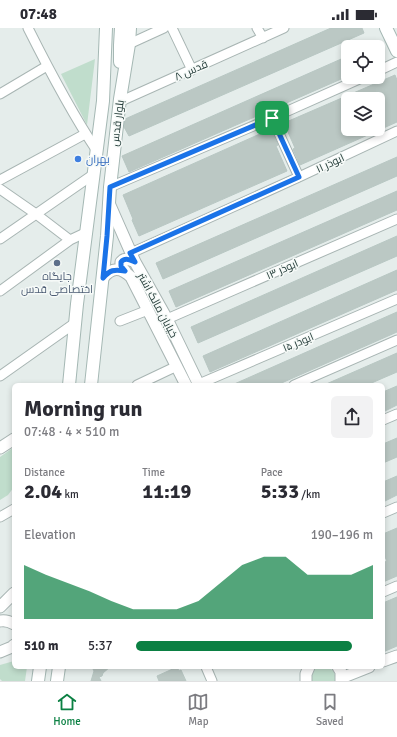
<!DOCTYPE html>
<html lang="en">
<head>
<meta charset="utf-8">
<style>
	body { margin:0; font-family:Signika,Cairo,sans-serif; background:#f2f2f3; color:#2b2b33; height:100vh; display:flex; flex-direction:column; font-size:15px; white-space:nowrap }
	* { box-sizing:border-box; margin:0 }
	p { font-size:13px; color:#7c7c81 }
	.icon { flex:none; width:22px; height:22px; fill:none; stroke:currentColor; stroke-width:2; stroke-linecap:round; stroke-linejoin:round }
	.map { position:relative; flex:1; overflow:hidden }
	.side { position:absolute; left:12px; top:355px; width:373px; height:286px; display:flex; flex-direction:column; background:#fff; border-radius:6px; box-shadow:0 2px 6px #0003 }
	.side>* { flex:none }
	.buttons { position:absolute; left:341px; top:12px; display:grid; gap:8px }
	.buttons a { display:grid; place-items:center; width:44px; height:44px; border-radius:6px; background:#fff; box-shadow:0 2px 6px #0003; font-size:20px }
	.pin { position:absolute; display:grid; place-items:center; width:34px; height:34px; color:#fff; margin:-17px; border-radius:8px; box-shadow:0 2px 6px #0006 }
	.round { display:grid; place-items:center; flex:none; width:42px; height:42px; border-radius:6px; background:#f2f2f3 }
	.head { display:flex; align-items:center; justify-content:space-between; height:68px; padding:0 12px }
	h1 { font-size:22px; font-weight:700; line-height:30px }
	.metrics { display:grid; grid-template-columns:repeat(3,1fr); gap:6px; height:68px; padding:4px 12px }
	.metrics div { display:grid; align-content:center }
	.metrics b { font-size:20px; font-weight:700 }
	.metrics small { font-size:11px; font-weight:400 }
	.metrics p { font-size:11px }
	.chart { height:112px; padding:8px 12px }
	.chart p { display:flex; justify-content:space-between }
	.chart svg { width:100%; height:72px; margin-top:4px; fill:#0b8043; opacity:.7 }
	ul { padding:0 12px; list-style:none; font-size:13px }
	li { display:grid; grid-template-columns:64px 48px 1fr; align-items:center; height:30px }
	li i { height:10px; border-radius:5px; background:#0b8043 }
	.status { display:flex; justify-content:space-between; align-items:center; height:28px; padding:0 20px; background:#fff; direction:ltr }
	.status svg { height:11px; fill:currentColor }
	.tabs { display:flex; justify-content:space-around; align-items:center; height:56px; border-top:1px solid #e1e1e2; background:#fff; font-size:11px; color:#7c7c81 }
	.tabs a { display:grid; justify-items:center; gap:2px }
	.tabs .active { color:#0b8043 }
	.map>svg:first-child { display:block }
	.green { fill:#c0ddcc }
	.building { fill:#bbc8c4; stroke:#b8c7c3; fill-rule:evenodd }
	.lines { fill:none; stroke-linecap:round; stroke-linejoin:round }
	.minor-casing { stroke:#a8b5b3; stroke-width:11 }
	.tertiary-casing { stroke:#a8b5b3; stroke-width:13 }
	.secondary-casing { stroke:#a5b8b4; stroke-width:14 }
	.minor { stroke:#fff; stroke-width:9 }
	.tertiary { stroke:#fff; stroke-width:11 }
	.secondary { stroke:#fff; stroke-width:12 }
	.route-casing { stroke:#fff; stroke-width:8 }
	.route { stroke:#1a73e8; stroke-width:5 }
	.shop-dot { fill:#3f7fe0; stroke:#f6faf8; stroke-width:1.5 }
	.service-dot { fill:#5c6f8a; stroke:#f6faf8; stroke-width:1.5 }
	.labels { text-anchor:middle; stroke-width:3; stroke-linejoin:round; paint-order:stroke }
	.street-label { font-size:11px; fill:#263e3b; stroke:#f6faf8 }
	.shop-label { font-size:11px; fill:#366cbe; stroke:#f6faf8; text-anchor:start }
	.service-label { font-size:11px; fill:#4e5e75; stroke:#f6faf8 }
</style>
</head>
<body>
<div class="status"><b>07:48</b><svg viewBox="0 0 49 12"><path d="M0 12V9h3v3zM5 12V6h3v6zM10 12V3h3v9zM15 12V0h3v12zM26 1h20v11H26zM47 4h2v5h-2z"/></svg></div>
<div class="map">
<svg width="397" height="653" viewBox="0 0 397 653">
	<rect width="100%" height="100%" fill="#e5edeb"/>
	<!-- green -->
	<path class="green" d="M95,31L87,97L61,46Z
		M14,419V459L8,467L0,472V429Z
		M14,633V639H27L25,653H2L0,651V637Z
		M317,639C327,639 337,639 335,653H310C311,647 311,643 317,639Z"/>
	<!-- building -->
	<path class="building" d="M331,0H362L364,5L129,108L124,99L125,91Z
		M348,28V48L129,144L122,128Z
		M395,47L397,52V94L300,137L293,121L295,120L284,95ZM348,71H378V101H348Z
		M271,101L278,117L276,118L287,143L139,208L132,192L133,191L123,167Z
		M397,129V148L163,251L156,235Z
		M397,163V182L176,279L169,263Z
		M397,208V228L198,315L191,299Z
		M397,242V262L210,344L203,328Z
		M397,284V304L277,357H232Z
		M397,325V344L383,350L367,357H324Z
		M397,358V377L383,384V364Z
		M397,410V429L383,435V416Z
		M397,448V467L383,474V454Z
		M397,500V548L383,554V535L387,533L383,525V506Z
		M397,569V618L383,624V575Z
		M92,639H110L103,645L102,648L99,649L101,653H91L94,643Z
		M177,639L179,643L181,642L186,653H159L157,648Z"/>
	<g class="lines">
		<defs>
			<path id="minor" d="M28,0C49,42 71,84 97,123
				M172,0L192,42
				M257,0L263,10
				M129,16L164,0
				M378,43L397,34
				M0,66L47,38
				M119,74L284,0
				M272,90L299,149
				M0,152L85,106
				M110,159L272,90L364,49
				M0,161L36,186L70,212
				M0,211L94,146
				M131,225L299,149L397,103
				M0,263L70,212L87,204
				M167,291L397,191
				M120,293L148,282
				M0,348L75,295
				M199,356L397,271
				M137,357L177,338
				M294,357L397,312
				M383,392L397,386
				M383,485L397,479
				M0,489L14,481
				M383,564L397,558
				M206,639L212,653"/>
			<path id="tertiary" d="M109,175L135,234L167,291L199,357
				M125,243L121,238V234C125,229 130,232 135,234
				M103,250C112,239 120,239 131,249L186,357
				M0,420L14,411
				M0,579L14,565
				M0,593C5,592 9,593 14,596
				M0,624L12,619L14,617
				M383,633L397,628
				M338,639L341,644V653
				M341,650L369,639
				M306,653V646L309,639"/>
			<path id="secondary" d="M386,0L397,23
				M120,34V17L121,0
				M69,357L77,276L103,73L106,0
				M91,357L107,208L110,159L120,71L129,16L130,0
				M38,653L40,639
				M57,653L59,639"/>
		</defs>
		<!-- minor casing -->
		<use href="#minor" class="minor-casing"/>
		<!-- tertiary casing -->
		<use href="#tertiary" class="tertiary-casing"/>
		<!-- secondary casing -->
		<use href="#secondary" class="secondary-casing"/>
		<!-- minor -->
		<use href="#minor" class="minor"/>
		<!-- tertiary -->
		<use href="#tertiary" class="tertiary"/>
		<!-- secondary -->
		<use href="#secondary" class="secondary"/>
	</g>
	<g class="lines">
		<defs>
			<path id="route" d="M272,90L299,149L130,225L135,234C130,232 125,229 121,234V238L125,243C114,241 110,242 103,250L107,208L110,159Z"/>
		</defs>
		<!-- route casing -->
		<use href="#route" class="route-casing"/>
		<!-- route -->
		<use href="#route" class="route"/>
	</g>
	<!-- markers -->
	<circle class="shop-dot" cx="78" cy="131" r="4"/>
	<circle class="service-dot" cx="57" cy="235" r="4"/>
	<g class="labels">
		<!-- street labels -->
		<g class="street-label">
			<text transform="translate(191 42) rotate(-24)" y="4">قدس ۸</text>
			<text transform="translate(117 95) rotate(-83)" y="4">بلوار قدس</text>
			<text transform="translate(330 135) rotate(-25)" y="4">ابوذر ۱۱</text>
			<text transform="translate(282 241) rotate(-24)" y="4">ابوذر ۱۳</text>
			<text transform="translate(158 277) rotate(62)" y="4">خیابان مالک اشتر</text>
			<text transform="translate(298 314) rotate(-23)" y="4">ابوذر ۱۵</text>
		</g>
		<!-- shop labels -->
		<g class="shop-label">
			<text x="86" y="135">بهران</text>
		</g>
		<!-- service labels -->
		<g class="service-label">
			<text x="57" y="252">جایگاه<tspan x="57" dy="13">اختصاصی قدس</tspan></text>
		</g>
	</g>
</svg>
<div class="buttons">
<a><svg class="icon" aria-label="locate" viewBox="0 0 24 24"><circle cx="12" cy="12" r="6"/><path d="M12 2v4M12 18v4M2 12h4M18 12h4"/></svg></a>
<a><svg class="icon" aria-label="layers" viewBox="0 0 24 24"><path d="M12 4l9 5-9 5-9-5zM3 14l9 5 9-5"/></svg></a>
</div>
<div class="pin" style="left:272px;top:90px;background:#1e9e55"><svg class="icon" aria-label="arrive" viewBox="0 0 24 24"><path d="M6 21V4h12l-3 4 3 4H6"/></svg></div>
<section class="side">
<div class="head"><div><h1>Morning run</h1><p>07:48 · 4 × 510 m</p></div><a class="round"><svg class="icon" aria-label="share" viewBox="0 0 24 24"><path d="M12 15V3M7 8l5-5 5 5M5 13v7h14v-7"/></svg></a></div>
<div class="metrics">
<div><p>Distance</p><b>2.04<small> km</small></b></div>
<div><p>Time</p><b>11:19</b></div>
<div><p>Pace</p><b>5:33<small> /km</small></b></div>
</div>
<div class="chart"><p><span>Elevation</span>190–196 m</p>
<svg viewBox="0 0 160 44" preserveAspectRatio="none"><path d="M0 44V11L10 17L20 22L30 27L40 33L50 38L60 38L70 38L80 33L90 22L100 11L110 6L120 6L130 17L140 17L150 17L160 11V44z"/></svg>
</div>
<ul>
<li><b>510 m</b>5:37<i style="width:91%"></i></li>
</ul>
</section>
</div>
<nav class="tabs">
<a class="active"><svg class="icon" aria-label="home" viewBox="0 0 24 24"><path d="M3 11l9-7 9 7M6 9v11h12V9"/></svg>Home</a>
<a><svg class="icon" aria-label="map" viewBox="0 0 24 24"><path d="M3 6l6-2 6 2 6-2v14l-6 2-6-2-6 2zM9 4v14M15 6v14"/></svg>Map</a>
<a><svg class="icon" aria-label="saved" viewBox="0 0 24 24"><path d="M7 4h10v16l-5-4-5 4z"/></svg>Saved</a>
</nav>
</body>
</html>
